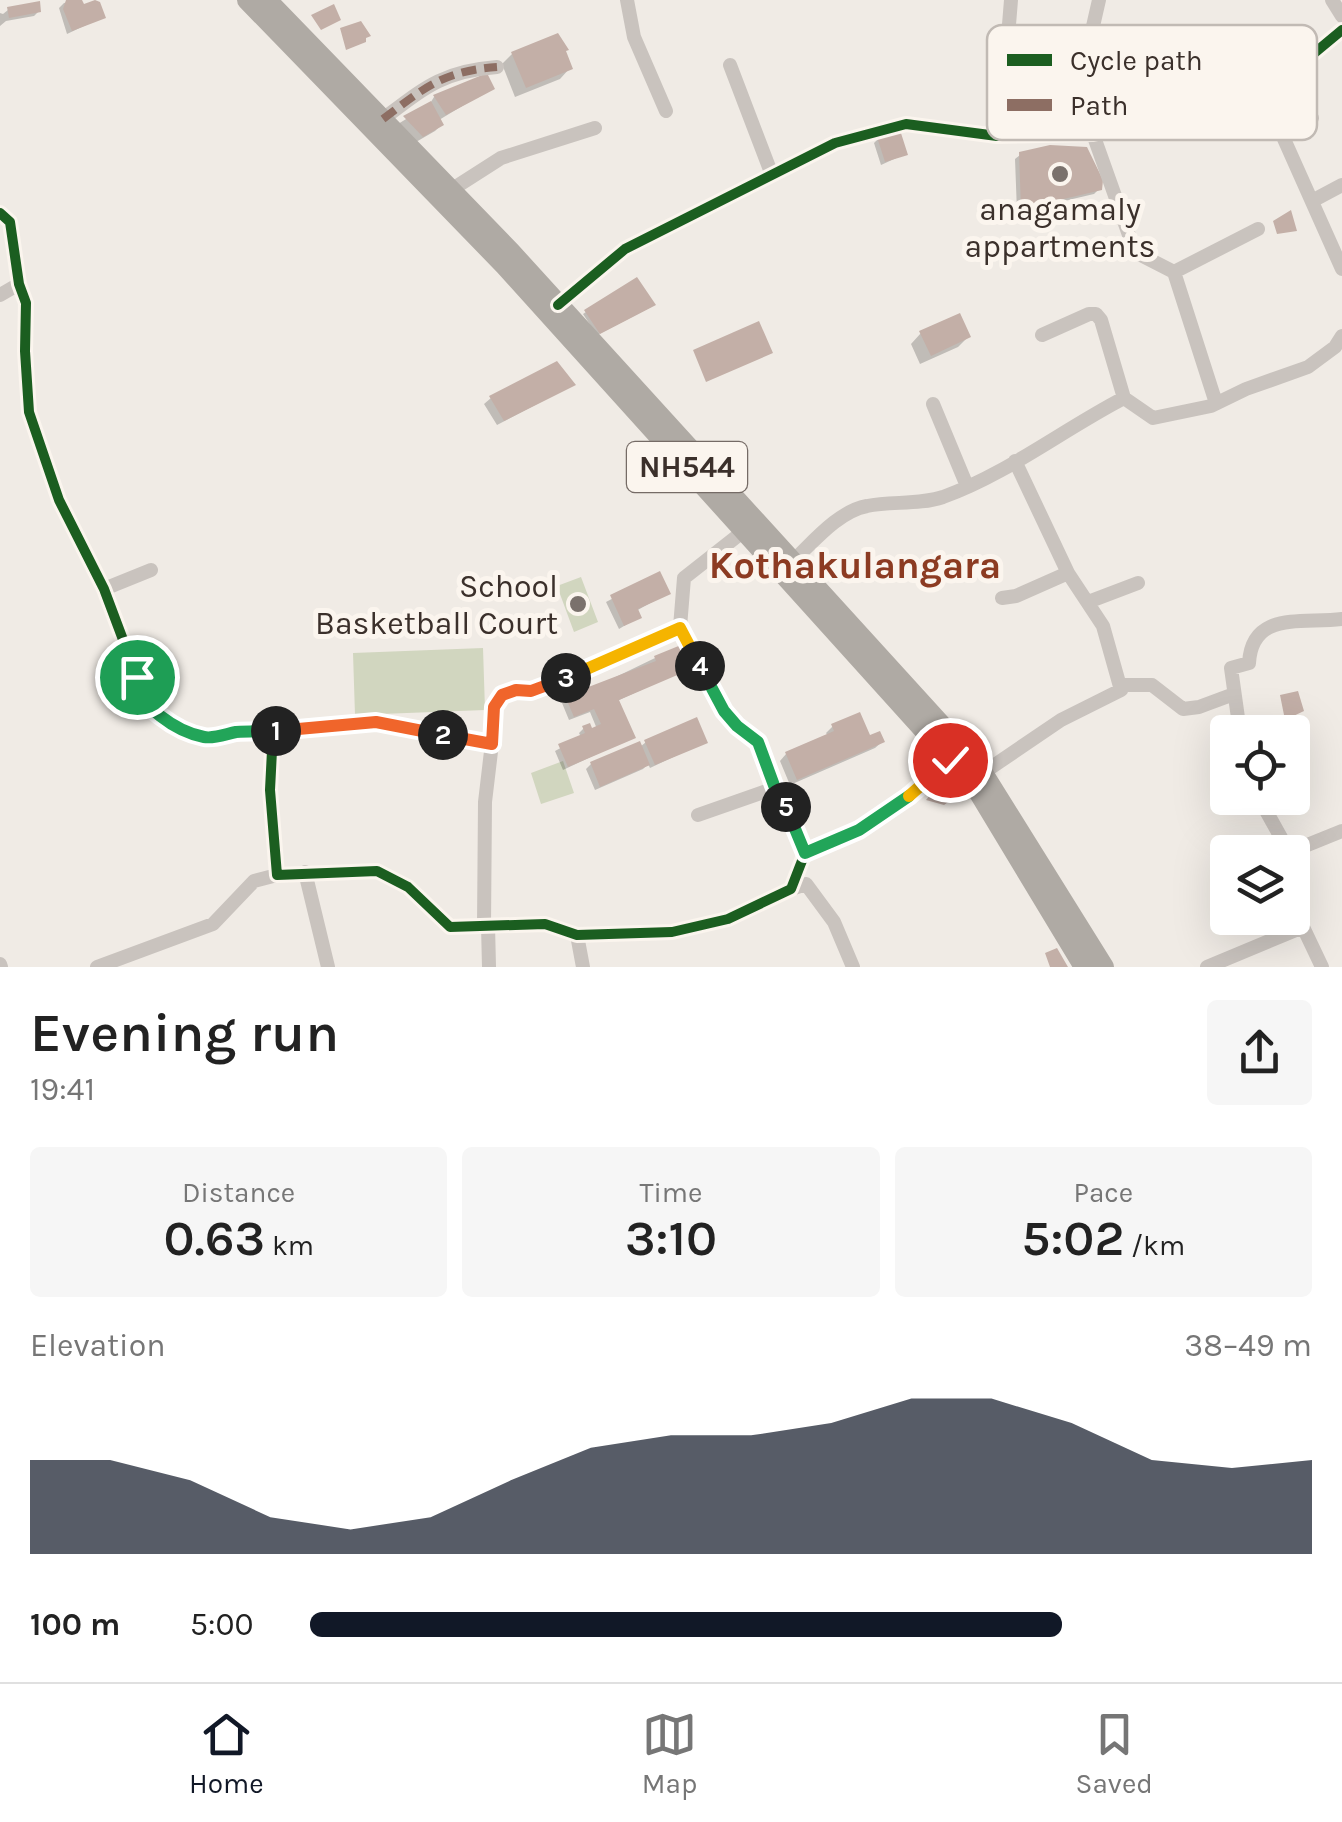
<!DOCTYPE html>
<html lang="en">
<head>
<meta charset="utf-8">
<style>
	body { margin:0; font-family:Karla,sans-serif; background:#f6f6f6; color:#222; height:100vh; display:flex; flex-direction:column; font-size:38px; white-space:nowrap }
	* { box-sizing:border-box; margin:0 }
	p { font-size:32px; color:#767676 }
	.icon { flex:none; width:55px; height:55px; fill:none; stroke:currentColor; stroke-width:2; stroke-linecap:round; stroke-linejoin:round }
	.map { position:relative; height:967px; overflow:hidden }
	.side { display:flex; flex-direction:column; background:#fff; flex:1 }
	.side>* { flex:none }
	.buttons { position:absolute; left:1210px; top:715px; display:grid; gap:20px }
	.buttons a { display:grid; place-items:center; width:100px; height:100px; border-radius:10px; background:#fff; box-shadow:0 10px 40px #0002; font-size:50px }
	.pin { position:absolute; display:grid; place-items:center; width:85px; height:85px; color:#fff; margin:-42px; border:5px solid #fff; border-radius:50%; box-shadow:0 2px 10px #0007 }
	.km { position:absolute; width:50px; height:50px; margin:-25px; border-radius:50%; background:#222; color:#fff; font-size:28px; line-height:50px; text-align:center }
	.round { display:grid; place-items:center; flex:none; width:105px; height:105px; border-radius:10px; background:#f6f6f6 }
	.headline { display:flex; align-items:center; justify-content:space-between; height:170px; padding:0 30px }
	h1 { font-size:55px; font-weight:600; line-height:75px }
	.metrics { display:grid; grid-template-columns:repeat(3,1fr); gap:15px; height:170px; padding:10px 30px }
	.metrics div { display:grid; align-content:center; border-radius:10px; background:#f6f6f6; text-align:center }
	.metrics b { font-size:50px; font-weight:600 }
	.metrics small { font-size:28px; font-weight:400 }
	.metrics p { font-size:28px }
	.chart { height:280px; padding:20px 30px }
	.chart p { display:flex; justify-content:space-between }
	.chart svg { width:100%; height:180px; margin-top:10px; fill:#111827; opacity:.7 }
	ul { padding:0 30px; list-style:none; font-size:32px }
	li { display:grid; grid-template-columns:160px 120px 1fr; align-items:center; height:75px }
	li i { height:25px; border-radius:12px; background:#111827 }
	.dock { display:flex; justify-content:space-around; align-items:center; height:140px; border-top:2px solid #e0e0e0; background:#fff; font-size:28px; color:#767676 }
	.dock a { display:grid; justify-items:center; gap:5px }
	.dock .active { color:#111827 }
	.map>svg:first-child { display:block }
	.green { fill:#d1d6bf }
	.shadow { fill:#0003 }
	.building { fill:#c3afa7 }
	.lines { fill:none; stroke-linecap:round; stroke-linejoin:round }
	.minor { stroke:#c9c3be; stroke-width:14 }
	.highway { stroke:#afaaa4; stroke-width:20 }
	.quiet { stroke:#8d6e63; stroke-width:8; stroke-dasharray:15 8; stroke-linecap:butt }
	.cycleway-casing { stroke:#fbf5ee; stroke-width:16 }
	.cycleway { stroke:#1b5e20; stroke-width:10 }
	.split-1-casing { stroke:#fff; stroke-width:20 }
	.split-2-casing { stroke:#fff; stroke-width:20 }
	.split-3-casing { stroke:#fff; stroke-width:20 }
	.split-4-casing { stroke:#fff; stroke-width:20 }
	.split-5-casing { stroke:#fff; stroke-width:20 }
	.split-6-casing { stroke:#fff; stroke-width:20 }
	.split-7-casing { stroke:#fff; stroke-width:20 }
	.split-1 { stroke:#22a559; stroke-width:12 }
	.split-2 { stroke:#f0652b; stroke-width:12 }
	.split-3 { stroke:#f0652b; stroke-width:12 }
	.split-4 { stroke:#f5b400; stroke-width:12 }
	.split-5 { stroke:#22a559; stroke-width:12 }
	.split-6 { stroke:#22a559; stroke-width:12 }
	.split-7 { stroke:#f5b400; stroke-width:12 }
	.poi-dot { fill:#7a716c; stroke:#fbf5ee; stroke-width:4 }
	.labels { text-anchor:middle; stroke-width:10; stroke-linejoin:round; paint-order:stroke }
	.shield { fill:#fbf5ee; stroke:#756b66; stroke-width:2.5 }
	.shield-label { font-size:30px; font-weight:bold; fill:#3b302b }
	.poi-label { font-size:32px; fill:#3b302b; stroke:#fbf5ee }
	.quarter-label { font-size:38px; font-weight:bold; fill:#8c3b22; stroke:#fbf5ee }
	.key { fill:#fbf5ee; stroke:#c1bab4; stroke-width:2.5 }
	.key-label { font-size:28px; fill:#3b302b }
</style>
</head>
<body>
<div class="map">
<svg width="1342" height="967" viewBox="0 0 1342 967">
	<rect width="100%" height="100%" fill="#f0ebe5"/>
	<!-- green -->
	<path class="green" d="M581,577L598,622L574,632L557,586Z
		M483,648L485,710L355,715L353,653Z
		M563,761L574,793L541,804L531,773Z"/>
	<!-- shadow -->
	<path class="shadow" d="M80,0L82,7L103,17L67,34L59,8L64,3Z
		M8,10L39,11L34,16L6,21L0,26V13L3,14Z
		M563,52L570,68L560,79L515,97L502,64L512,54Z
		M486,76L492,88L439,120L441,125L435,131L416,142L398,124L429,105L434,97Z
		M878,139L905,154L881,165L874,143Z
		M1020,155L1099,189L1094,194L1017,212L1015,159Z
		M651,307L597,335L583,314L586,312Z
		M921,333L968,337L958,347L920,364L911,344Z
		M573,385L497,425L484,404L491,398Z
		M659,574L668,593L636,611L639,617L619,629L606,602Z
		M655,658L693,666L617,701L633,737L563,770L555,751L581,737L579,733L584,728L591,731L597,729L590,712L569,720L562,703Z
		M833,726L882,742L875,748L790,785L780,761L786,754L828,736L826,733Z
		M646,742H705L650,768L648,764L643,769L595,790L586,769L591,764L640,747Z"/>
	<!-- building -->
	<path class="building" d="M66,0H82L84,4L95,0L100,2L106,18L72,31L63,9Z
		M40,1L41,12L9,18L7,7Z
		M334,4L341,20L321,30L311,15Z
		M361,21L371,36L366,38V42L346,50L340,28Z
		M558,33L569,50L566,51L573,69L526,88L511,52Z
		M487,73L495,89L446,115L433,95Z
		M431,101L444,125L423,137L403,116Z
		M900,130L908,155L885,162L877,137Z
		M1050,145L1087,147L1103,180L1102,190L1021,209L1019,152Z
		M1291,210L1297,231L1277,234L1273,221Z
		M637,277L656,305L600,334L584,310Z
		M960,313L971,337L931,356L919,331Z
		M759,321L773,353L706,382L693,350Z
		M557,361L576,385L504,421L489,396Z
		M660,571L671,594L638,609L642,618L624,626L610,595Z
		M681,645L684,652L693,648L696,667L619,700L636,738L568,767L558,744L585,733L582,726L590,723L592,728L601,724L594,709L574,717L565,696L656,661L654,656Z
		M1298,691L1304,711L1285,720L1280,695Z
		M860,712L870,735L880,731L885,742L797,780L785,752L834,731L831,724Z
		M697,717L708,743L655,765L644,740Z
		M640,741L650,765L600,787L590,762Z
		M946,776L961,793L944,805L926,800Z
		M1057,948L1068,967H1050L1045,953Z"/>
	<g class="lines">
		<!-- minor -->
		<path class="minor" d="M627,0L634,37L666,111
			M1099,0L1091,35L1096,64L1093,134L1135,252L1174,272L1258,229
			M1332,0L1342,16
			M730,65L772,175
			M1268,78L1284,139
			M1312,118L1284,139L1342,269
			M383,119C424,88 443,71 497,67
			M1000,136L1001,61L1008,37L1011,0
			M451,190L501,158L595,128
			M1312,201L1342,185
			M0,213L10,222L19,284L26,303L25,351L29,412L59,500L104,589L137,677V685L148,705L177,727L208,739L234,732L376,722L493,744
			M1174,272L1216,403
			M0,295L19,284
			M558,305L625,249L835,143L906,124L997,136L1093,134L1169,117L1235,96L1312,55L1342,30
			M1042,335L1089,314H1096L1101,320L1124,398
			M933,404L967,486
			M794,560C814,541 839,511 867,506C891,501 919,505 943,497C1007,474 1064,429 1124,398L1153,418L1211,406L1246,389L1308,367L1335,347L1342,336
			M104,589L151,570
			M1002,598L1016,596L1068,573
			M1088,602L1138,583
			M680,627L724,711L737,726L758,742L805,853
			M1120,685H1152L1183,709L1199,707L1234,694
			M273,731L270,790L277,875L377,871L408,887L450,927L545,924L577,935L672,932L728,919L791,889L805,853C866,828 902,805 951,760
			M1240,732L1231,668L1249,663C1252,611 1300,624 1342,619
			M983,773L1061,720L1121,690L1103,626L1068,573L1015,461
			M1259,798L1289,852
			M698,815L775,788
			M1290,852L1342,831
			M1292,871L1303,927L1322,967
			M305,872L328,967
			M791,889L806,884L834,922L853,967
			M484,925L485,802L497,701C511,686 530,691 548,685C594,668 637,648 680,627L684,578L745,530
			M488,925L489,967
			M577,935L583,967
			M0,964L1,967
			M97,967L213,924L254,881L277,875
			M1207,967L1303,927"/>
		<!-- highway -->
		<path class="highway" d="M247,0L505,266L976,788L1084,967
			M267,0L511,252L978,765L1104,967"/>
		<!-- quiet -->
		<path class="quiet" d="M383,119C424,88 443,71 497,67"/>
		<defs>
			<path id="cycleway" d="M0,213L10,222L19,284L26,303L25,351L29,412L59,500L104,589L137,677V685L148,705L177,727L208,739L234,732L376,722L493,744
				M558,305L625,249L835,143L906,124L997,136L1093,134L1169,117L1235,96L1312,55L1342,30
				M273,731L270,790L277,875L377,871L408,887L450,927L545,924L577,935L672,932L728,919L791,889L805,853C866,828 902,805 951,760"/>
		</defs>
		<!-- cycleway casing -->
		<use href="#cycleway" class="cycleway-casing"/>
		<!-- cycleway -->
		<use href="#cycleway" class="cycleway"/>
	</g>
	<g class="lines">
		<defs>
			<path id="split-1" d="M137,677C136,706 178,732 204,737C214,739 226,734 236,732C249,731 263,731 276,731"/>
			<path id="split-2" d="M276,731L376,722L443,735"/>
			<path id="split-3" d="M443,735L492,744L494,707L502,695L516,690L531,691L566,678"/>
			<path id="split-4" d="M566,678L680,628L700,666"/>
			<path id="split-5" d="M700,666L724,711L737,726L758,742L775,788L786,807"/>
			<path id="split-6" d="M786,807L805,853L859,830L909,796"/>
			<path id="split-7" d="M909,796L950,760"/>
		</defs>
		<!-- split-1 casing -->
		<use href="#split-1" class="split-1-casing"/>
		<!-- split-2 casing -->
		<use href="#split-2" class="split-2-casing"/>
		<!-- split-3 casing -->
		<use href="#split-3" class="split-3-casing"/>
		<!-- split-4 casing -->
		<use href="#split-4" class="split-4-casing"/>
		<!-- split-5 casing -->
		<use href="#split-5" class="split-5-casing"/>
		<!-- split-6 casing -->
		<use href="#split-6" class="split-6-casing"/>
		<!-- split-7 casing -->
		<use href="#split-7" class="split-7-casing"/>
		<!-- split-1 -->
		<use href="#split-1" class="split-1"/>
		<!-- split-2 -->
		<use href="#split-2" class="split-2"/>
		<!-- split-3 -->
		<use href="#split-3" class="split-3"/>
		<!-- split-4 -->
		<use href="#split-4" class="split-4"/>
		<!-- split-5 -->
		<use href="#split-5" class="split-5"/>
		<!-- split-6 -->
		<use href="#split-6" class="split-6"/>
		<!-- split-7 -->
		<use href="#split-7" class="split-7"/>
	</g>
	<!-- markers -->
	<g class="poi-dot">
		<circle cx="1060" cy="174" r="10"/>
		<circle cx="578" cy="604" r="10"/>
	</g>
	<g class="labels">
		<!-- shield labels -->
		<rect class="shield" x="627" y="442" width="120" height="50" rx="8"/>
		<g class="shield-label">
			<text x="687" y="477">NH544</text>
		</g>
		<!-- poi labels -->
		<g class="poi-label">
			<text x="1060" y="220">anagamaly<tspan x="1060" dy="37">appartments</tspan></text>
			<text x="558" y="597" text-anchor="end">School<tspan x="558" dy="37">Basketball Court</tspan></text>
		</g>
		<!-- quarter labels -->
		<g class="quarter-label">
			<text x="855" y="578">Kothakulangara</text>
		</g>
	</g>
	<!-- legend -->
	<rect x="987" y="25" width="330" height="115" rx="15" class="key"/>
	<rect x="1007" y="54" width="45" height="12" fill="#1b5e20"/>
	<rect x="1007" y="99" width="45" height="12" fill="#8d6e63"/>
	<g class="key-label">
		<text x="1070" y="70">Cycle path</text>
		<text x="1070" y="115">Path</text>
	</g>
</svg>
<div class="buttons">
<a><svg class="icon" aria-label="locate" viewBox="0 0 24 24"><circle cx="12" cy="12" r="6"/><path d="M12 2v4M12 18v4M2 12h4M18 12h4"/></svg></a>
<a><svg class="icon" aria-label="layers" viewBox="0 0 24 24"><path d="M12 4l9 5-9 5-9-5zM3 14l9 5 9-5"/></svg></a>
</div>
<div class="pin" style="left:137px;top:677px;background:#1e9e55"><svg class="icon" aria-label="arrive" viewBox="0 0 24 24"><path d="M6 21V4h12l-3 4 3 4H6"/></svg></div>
<div class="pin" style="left:950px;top:760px;background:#d93025"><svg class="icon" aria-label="check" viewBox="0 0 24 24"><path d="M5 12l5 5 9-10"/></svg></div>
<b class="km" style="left:276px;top:731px">1</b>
<b class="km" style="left:443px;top:735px">2</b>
<b class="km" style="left:566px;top:678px">3</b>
<b class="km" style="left:700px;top:666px">4</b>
<b class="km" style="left:786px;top:807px">5</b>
</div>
<section class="side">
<div class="headline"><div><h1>Evening run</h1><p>19:41</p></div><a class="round"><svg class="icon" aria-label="share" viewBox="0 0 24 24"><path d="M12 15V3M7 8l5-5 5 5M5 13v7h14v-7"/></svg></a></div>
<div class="metrics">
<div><p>Distance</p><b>0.63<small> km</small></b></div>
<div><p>Time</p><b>3:10</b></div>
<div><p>Pace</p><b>5:02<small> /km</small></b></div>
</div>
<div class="chart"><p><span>Elevation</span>38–49 m</p>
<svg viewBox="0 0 160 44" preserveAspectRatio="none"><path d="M0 44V21L10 21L20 26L30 35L40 38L50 35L60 26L70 18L80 15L90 15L100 12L110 6L120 6L130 12L140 21L150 23L160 21V44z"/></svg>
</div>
<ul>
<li><b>100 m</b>5:00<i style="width:75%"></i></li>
</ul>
</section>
<nav class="dock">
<a class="active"><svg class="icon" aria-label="home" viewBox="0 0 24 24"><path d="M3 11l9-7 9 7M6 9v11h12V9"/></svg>Home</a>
<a><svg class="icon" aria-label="map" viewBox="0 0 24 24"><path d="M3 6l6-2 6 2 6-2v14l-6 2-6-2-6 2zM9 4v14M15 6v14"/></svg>Map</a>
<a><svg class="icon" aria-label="saved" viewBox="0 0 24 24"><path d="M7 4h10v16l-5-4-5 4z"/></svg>Saved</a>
</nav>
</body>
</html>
